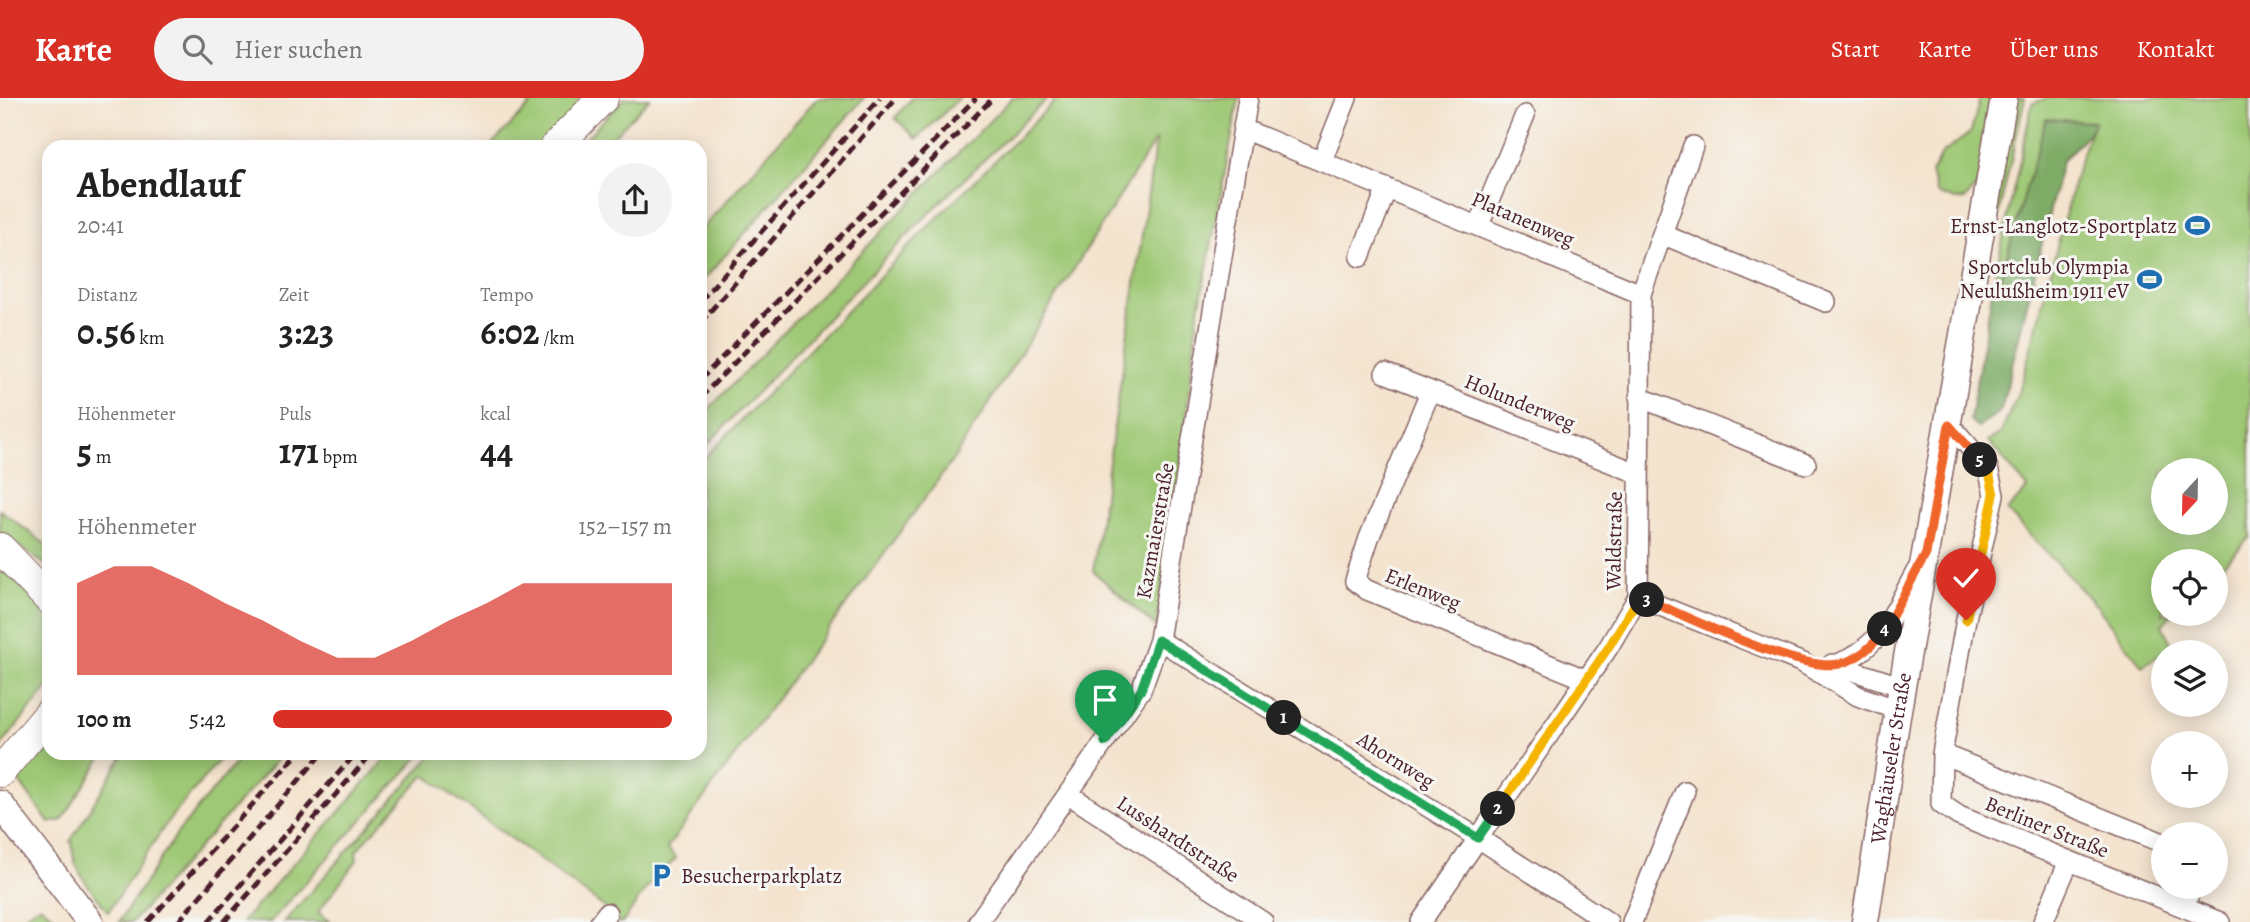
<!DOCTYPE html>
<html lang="de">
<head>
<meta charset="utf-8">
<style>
	body { margin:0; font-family:Alegreya,serif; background:#f2f2f2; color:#222; height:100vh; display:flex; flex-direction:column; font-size:26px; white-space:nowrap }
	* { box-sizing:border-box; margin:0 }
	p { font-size:23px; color:#767676 }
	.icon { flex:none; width:38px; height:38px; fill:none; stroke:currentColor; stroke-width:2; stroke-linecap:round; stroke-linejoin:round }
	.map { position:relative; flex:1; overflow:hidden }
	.sheet { position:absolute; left:42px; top:42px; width:665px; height:620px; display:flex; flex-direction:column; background:#fff; border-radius:21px; box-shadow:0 4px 18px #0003 }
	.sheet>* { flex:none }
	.needle { width:46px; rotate:202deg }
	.fabs { position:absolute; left:2151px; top:360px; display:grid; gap:14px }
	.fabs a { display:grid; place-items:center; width:77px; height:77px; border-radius:50%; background:#fff; box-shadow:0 4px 18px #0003; font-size:35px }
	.pin { position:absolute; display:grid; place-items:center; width:60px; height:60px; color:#fff; margin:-72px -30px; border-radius:50% 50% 50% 0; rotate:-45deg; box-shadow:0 0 7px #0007 }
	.pin .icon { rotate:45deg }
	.km { position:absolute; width:35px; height:35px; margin:-18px; border-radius:50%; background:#222; color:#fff; font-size:19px; line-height:35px; text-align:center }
	.round { display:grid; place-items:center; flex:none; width:74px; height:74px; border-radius:37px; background:#f2f2f2 }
	.overview { display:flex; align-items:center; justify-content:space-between; height:119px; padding:0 35px }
	h1 { font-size:38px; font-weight:700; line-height:52px }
	.metrics { display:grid; grid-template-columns:repeat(3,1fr); gap:10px; height:119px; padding:7px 35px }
	.metrics div { display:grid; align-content:center }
	.metrics b { font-size:35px; font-weight:700 }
	.metrics small { font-size:19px; font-weight:400 }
	.metrics p { font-size:19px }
	.chart { height:196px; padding:14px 35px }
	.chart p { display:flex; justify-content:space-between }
	.chart svg { width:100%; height:126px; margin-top:7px; fill:#d93025; opacity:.7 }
	ul { padding:0 35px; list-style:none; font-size:23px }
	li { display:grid; grid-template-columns:112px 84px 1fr; align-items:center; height:52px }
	li i { height:18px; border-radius:9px; background:#d93025 }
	header { display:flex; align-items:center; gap:42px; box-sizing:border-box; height:98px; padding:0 35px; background:#d93025; color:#fff }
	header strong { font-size:33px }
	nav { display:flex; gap:38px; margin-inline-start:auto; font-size:24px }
	.search { width:490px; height:63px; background:#f2f2f2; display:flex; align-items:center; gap:18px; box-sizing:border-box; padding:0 24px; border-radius:38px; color:#767676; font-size:26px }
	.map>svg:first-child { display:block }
	.green { fill:#9ec874; stroke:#747450; stroke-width:2; fill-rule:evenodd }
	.forest { fill:#7eac66; stroke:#646648; stroke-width:2 }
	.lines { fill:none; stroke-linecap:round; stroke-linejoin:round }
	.street-casing { stroke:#866464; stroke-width:22 }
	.secondary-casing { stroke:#866464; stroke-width:29 }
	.primary-casing { stroke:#866464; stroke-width:32 }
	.street { stroke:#fff; stroke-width:19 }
	.secondary { stroke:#fff; stroke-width:26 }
	.primary { stroke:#fff; stroke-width:30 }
	.rail { stroke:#4a1f2b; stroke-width:5; stroke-dasharray:10 5; stroke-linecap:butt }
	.split-1-casing { stroke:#fff; stroke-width:14 }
	.split-2-casing { stroke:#fff; stroke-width:14 }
	.split-3-casing { stroke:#fff; stroke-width:14 }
	.split-4-casing { stroke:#fff; stroke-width:14 }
	.split-5-casing { stroke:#fff; stroke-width:14 }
	.split-6-casing { stroke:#fff; stroke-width:14 }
	.split-1 { stroke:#22a559; stroke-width:9 }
	.split-2 { stroke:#22a559; stroke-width:9 }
	.split-3 { stroke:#f5b400; stroke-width:9 }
	.split-4 { stroke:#f0652b; stroke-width:9 }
	.split-5 { stroke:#f0652b; stroke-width:9 }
	.split-6 { stroke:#f5b400; stroke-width:9 }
	.labels { text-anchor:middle; stroke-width:6; stroke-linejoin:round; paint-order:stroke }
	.street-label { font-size:21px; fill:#4a1f2b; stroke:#f6f6f2 }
	.poi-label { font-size:21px; fill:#4a1f2b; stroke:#f6f6f2; text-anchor:end }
</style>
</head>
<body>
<header>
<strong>Karte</strong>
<div class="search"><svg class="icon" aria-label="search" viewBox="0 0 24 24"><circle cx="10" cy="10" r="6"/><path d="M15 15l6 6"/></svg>Hier suchen</div>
<nav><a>Start</a><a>Karte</a><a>Über uns</a><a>Kontakt</a></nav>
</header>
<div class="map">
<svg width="2250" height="824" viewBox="0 0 2250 824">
	<rect width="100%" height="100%" fill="#f6f6f2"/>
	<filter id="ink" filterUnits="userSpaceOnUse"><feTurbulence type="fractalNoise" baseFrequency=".0143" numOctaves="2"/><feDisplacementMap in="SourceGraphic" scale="14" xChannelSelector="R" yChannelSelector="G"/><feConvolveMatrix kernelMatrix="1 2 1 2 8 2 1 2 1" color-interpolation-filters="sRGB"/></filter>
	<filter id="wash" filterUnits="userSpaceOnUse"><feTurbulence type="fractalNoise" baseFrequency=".00686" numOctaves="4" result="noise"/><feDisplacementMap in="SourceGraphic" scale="28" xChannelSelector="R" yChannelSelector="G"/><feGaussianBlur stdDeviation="1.57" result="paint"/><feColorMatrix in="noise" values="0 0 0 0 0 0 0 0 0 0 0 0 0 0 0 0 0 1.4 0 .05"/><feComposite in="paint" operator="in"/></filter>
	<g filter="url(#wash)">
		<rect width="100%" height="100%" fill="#f4e3ce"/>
		<!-- green -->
		<path class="green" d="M537,0H591L544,49H489Z
			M625,0H650L603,49H577Z
			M817,0H864L700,186V133Z
			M912,0H959L917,41L895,20Z
			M1012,0H1048L913,131L700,354V320Z
			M1058,0H1239L1197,222L1178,394L1156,529L1093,473L1156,41L955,359L667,750L676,760L646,791L623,824H613L616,818L425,677L356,753L357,762L318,814L330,824H284L434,655L700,654V365L920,137Z
			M1980,0H1991L1980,85L1965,101L1955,102L1937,95L1931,75L1942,56L1971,34Z
			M2011,0H2025L1998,119L1995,120Z
			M2046,0H2250V439L2216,474V464H2163V516H2172L2162,527L2173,549L2142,568L2096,507L2007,413L2028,390L1988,343L2001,335L2021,288L2076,75L2094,24L2046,22L2000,182H1994L2032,6ZM2163,373H2216V425H2163Z
			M0,412L49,449V469L0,435Z
			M0,468L49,516V588L0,649Z
			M49,639V654L105,655L62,722L49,725L16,679Z
			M125,654L225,655L168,723L108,814C94,794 69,770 73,745L70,744Z
			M244,655H283L132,824H119L178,734Z
			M391,655H422L270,824H242Z
			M40,807L61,824H15Z"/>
		<!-- forest -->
		<path class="forest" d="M2046,21L2095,24L2089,35L2062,63L2001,312L1978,330L1970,322L1994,182H2000Z"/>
	</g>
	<g filter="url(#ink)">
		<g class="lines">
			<defs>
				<path id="street" d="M1243,31L1641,196
					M1322,63L1347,0
					M1479,127L1525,17
					M1664,137L1826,204
					M1360,159L1387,90
					M1385,275L1637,375
					M1430,294L1369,440L1355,483L1367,492L1587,582
					M1639,299L1806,366
					M1949,326L1988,370L1994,397L1966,521L1942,656L1941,706L1959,718L2220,824
					M1638,499L1803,565L1858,598L1898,612
					M1159,542L1478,740L1608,824
					M1832,566L1903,589
					M1838,566C1883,548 1895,511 1917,472
					M1942,656L2163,745
					M1068,696L1263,824
					M2184,809L2192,789
					M600,824L607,815
					M978,824L1141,592L1159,542L1248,0
					M1421,824L1608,550L1638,499L1641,196L1693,48
					M1632,824L1685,693
					M2043,824L2069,763"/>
				<g id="secondary">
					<path d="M0,706L90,824"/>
					<path id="s1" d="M1865,824L1898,612L2004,0"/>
				</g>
				<path id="primary" d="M555,49L603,0
					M0,450L49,501
					M0,674L49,616"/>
			</defs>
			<!-- street casing -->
			<use href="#street" class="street-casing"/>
			<!-- secondary casing -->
			<use href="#secondary" class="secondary-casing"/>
			<!-- primary casing -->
			<use href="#primary" class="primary-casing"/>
			<!-- street -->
			<use href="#street" class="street"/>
			<!-- secondary -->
			<use href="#secondary" class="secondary"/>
			<!-- primary -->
			<use href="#primary" class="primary"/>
			<!-- rail -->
			<path class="rail" d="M700,203L880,0
				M700,225L896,0
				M700,282L976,0
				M700,300L993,0
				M148,824L299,654
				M178,824L323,654
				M208,824L357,654
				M224,824L373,654"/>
		</g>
	</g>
	<g class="lines" filter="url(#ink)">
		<defs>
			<path id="split-1" d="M1105,644L1141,592L1158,542L1284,620"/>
			<path id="split-2" d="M1284,620L1478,740L1498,711"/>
			<path id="split-3" d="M1498,711L1608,550L1639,499L1647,502"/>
			<path id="split-4" d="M1647,502C1689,519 1799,574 1839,566C1858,562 1875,546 1885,531"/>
			<path id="split-5" d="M1885,531L1926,456L1949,327L1980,362"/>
			<path id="split-6" d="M1966,522L1994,397L1988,370L1980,362"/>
		</defs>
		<!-- split-1 casing -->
		<use href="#split-1" class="split-1-casing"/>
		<!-- split-2 casing -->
		<use href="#split-2" class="split-2-casing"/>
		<!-- split-3 casing -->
		<use href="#split-3" class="split-3-casing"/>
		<!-- split-4 casing -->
		<use href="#split-4" class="split-4-casing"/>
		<!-- split-5 casing -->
		<use href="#split-5" class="split-5-casing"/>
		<!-- split-6 casing -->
		<use href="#split-6" class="split-6-casing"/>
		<!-- split-1 -->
		<use href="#split-1" class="split-1"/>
		<!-- split-2 -->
		<use href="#split-2" class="split-2"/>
		<!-- split-3 -->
		<use href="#split-3" class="split-3"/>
		<!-- split-4 -->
		<use href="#split-4" class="split-4"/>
		<!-- split-5 -->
		<use href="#split-5" class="split-5"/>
		<!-- split-6 -->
		<use href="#split-6" class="split-6"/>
	</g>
	<!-- icons -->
	<defs>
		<symbol id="stadium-bare" viewBox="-9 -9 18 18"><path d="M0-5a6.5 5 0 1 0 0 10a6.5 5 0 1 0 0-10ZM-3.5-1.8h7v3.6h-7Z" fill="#1f6fb2" stroke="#f6f6f2" stroke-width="2.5" paint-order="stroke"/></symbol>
		<symbol id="parking-bare" viewBox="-9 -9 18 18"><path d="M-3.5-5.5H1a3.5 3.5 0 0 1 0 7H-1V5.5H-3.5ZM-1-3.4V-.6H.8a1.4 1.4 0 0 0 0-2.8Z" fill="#1f6fb2" stroke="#f6f6f2" stroke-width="2.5" paint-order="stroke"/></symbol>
	</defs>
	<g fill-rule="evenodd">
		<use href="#stadium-bare" x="2180" y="110" width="35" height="35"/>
		<use href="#stadium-bare" x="2132" y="164" width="35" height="35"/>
		<use href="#parking-bare" x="644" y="760" width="35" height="35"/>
	</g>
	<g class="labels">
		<!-- street labels -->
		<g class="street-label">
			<text transform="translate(1523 121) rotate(23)" y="7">Platanenweg</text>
			<text transform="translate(1520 304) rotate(22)" y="7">Holunderweg</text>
			<text transform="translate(1155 433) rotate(-80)" y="7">Kazmaierstraße</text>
			<text transform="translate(1614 443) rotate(-89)" y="7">Waldstraße</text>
			<text transform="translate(1423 491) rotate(22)" y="7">Erlenweg</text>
			<text dy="7" stroke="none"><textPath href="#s1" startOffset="166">Waghäuseler Straße</textPath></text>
			<text transform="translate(1396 662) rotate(32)" y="7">Ahornweg</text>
			<text transform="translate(2047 729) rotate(22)" y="7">Berliner Straße</text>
			<text transform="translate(1178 741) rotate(33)" y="7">Lusshardtstraße</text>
		</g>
		<!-- poi labels -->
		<g class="poi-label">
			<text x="2177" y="135">Ernst-Langlotz-Sportplatz</text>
			<text x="2129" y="176">Sportclub Olympia<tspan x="2129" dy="24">Neulußheim 1911 eV</tspan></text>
			<text x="681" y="785" text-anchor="start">Besucherparkplatz</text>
		</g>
	</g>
</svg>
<div class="fabs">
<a><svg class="needle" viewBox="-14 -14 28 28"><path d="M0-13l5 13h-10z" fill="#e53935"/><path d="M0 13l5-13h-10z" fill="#767676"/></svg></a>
<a><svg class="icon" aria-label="locate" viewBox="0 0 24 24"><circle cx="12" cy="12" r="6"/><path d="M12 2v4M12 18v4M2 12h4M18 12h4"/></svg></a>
<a><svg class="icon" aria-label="layers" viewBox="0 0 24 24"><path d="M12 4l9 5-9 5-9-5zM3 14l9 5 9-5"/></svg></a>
<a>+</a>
<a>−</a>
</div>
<div class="pin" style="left:1105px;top:644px;background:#1e9e55"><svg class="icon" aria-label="arrive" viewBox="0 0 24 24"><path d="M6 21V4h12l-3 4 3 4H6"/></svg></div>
<div class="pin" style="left:1966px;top:522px;background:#d93025"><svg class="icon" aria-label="check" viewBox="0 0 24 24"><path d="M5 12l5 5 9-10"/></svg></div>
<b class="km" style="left:1284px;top:620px">1</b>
<b class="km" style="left:1498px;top:711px">2</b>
<b class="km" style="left:1647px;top:502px">3</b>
<b class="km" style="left:1885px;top:531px">4</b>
<b class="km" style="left:1980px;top:362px">5</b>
<section class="sheet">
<div class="overview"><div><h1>Abendlauf</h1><p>20:41</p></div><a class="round"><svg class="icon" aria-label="share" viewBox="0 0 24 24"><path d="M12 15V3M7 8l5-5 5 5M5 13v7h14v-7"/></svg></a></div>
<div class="metrics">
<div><p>Distanz</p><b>0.56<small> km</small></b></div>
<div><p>Zeit</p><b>3:23</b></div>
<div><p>Tempo</p><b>6:02<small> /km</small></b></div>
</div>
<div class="metrics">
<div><p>Höhenmeter</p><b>5<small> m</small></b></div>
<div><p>Puls</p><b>171<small> bpm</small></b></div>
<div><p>kcal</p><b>44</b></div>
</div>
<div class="chart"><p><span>Höhenmeter</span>152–157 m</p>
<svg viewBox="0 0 160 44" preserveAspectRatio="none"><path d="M0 44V12L10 6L20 6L30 12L40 19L50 25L60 32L70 38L80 38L90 32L100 25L110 19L120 12L130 12L140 12L150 12L160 12V44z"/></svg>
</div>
<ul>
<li><b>100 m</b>5:42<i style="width:100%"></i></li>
</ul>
</section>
</div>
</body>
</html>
